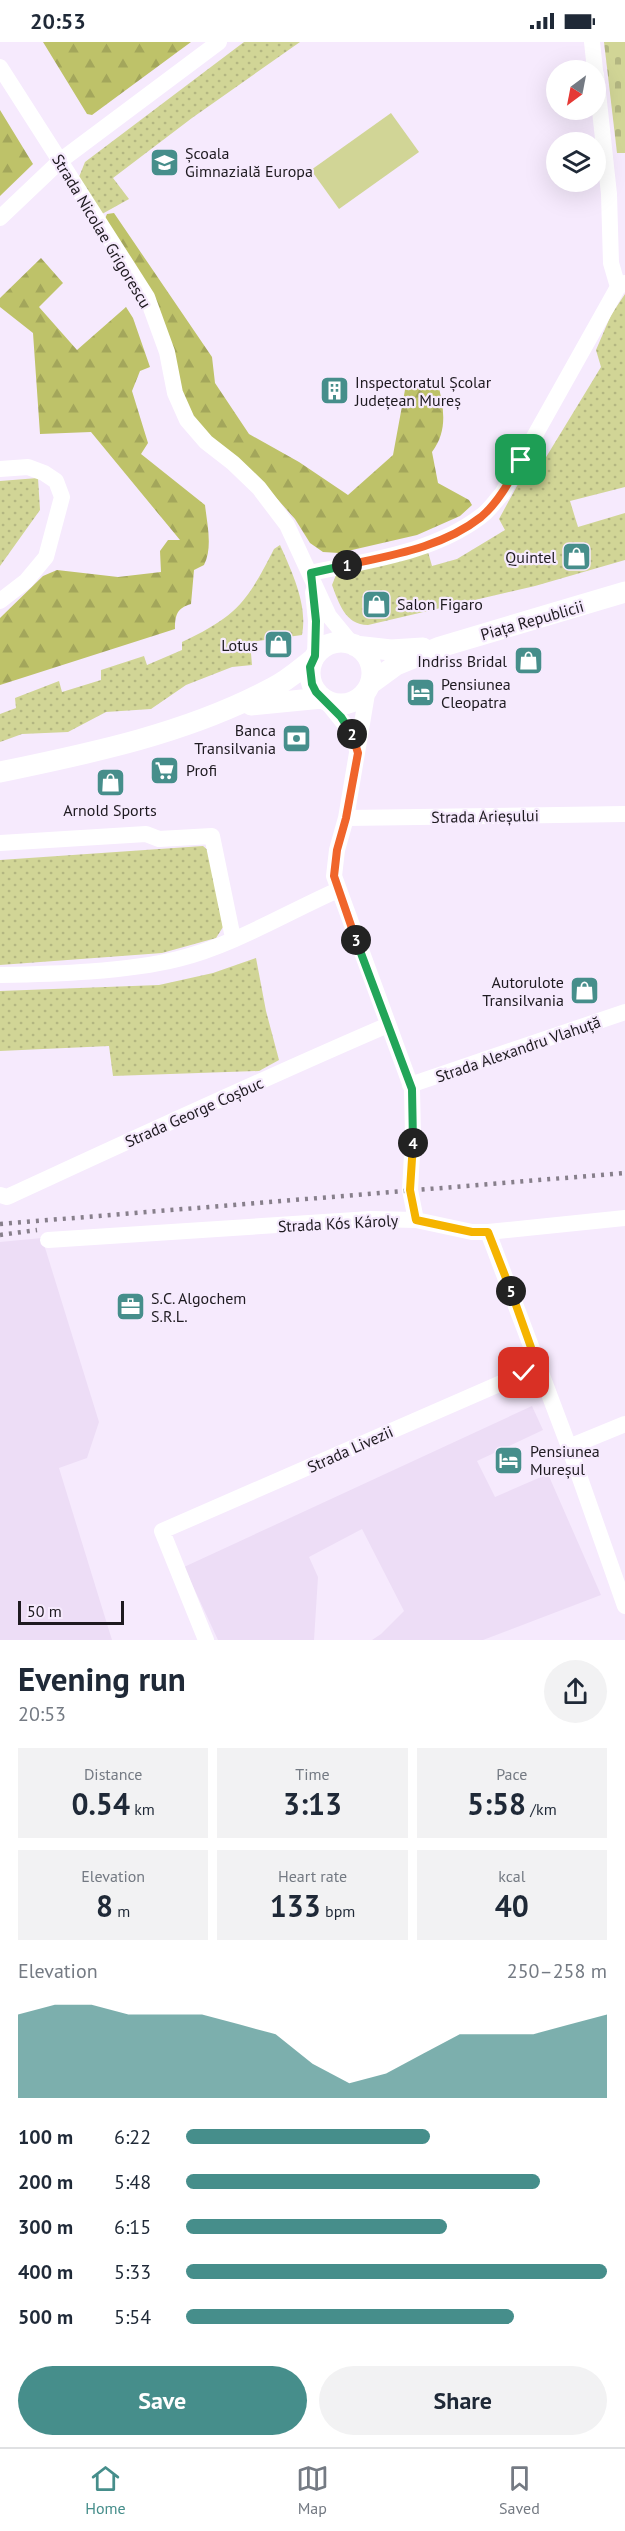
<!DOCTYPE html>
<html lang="en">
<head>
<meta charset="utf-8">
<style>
	body { margin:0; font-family:"PT Sans",sans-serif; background:#f2f2f3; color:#1f2937; height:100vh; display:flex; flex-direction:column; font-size:22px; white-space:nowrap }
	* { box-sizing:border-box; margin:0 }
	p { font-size:20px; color:#747a83 }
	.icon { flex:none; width:33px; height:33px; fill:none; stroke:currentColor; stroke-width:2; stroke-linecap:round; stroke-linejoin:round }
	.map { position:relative; height:1598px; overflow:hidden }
	.side { display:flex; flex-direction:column; background:#fff; flex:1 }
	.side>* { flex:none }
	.needle { width:39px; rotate:212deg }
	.tools { position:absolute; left:546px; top:18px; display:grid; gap:12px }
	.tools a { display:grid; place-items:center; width:60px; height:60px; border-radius:50%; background:#fff; box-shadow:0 6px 24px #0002; font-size:30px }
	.scale { position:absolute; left:18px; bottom:15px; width:106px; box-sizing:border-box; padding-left:6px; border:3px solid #1e1a20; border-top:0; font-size:16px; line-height:21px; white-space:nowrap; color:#1e1a20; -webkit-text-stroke:4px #f6eafd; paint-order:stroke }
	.pin { position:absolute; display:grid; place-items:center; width:51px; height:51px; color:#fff; margin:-26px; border-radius:12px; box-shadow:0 3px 9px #0006 }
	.km { position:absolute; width:30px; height:30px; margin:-15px; border-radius:50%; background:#222; color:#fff; font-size:16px; line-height:30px; text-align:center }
	.round { display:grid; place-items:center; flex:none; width:63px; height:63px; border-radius:32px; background:#f2f2f3 }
	.overview { display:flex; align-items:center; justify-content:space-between; height:102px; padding:0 18px }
	h1 { font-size:33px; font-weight:700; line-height:45px }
	.figures { display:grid; grid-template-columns:repeat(3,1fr); gap:9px; height:102px; padding:6px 18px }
	.figures div { display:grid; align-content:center; border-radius:0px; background:#f2f2f3; text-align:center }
	.figures b { font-size:30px; font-weight:700 }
	.figures small { font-size:16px; font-weight:400 }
	.figures p { font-size:16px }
	.chart { height:168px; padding:12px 18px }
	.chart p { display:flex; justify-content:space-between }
	.chart svg { width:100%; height:108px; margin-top:6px; fill:#468e8b; opacity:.7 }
	.action { display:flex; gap:12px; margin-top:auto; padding:12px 18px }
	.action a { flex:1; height:69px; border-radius:36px; background:#468e8b; color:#fff; font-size:24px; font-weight:700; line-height:69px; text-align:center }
	.action a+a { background:#f2f2f3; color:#1f2937 }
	ul { padding:0 18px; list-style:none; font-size:20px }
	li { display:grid; grid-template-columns:96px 72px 1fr; align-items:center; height:45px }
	li i { height:15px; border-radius:8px; background:#468e8b }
	.status { display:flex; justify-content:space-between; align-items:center; height:42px; padding:0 30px; background:#fff; direction:ltr }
	.status svg { height:16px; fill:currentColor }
	.dock { display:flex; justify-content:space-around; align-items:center; height:84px; border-top:2px solid #e0e1e3; background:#fff; font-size:16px; color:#747a83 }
	.dock a { display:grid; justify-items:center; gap:3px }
	.dock .current { color:#468e8b }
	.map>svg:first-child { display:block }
	.built { fill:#edddf6 }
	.grass { fill:url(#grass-dots) }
	.forest { fill:url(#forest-firs) }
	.cemetery { fill:url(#cemetery-stones) }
	.park { fill:#d1d596 }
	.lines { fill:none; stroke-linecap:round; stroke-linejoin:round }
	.minor { stroke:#fff; stroke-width:16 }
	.major { stroke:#fff; stroke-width:21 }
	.rail { stroke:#877f8b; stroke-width:4.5; stroke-dasharray:3 6; stroke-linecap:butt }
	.split-1-casing { stroke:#fff; stroke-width:12 }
	.split-2-casing { stroke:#fff; stroke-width:12 }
	.split-3-casing { stroke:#fff; stroke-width:12 }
	.split-4-casing { stroke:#fff; stroke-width:12 }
	.split-5-casing { stroke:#fff; stroke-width:12 }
	.split-6-casing { stroke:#fff; stroke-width:12 }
	.split-1 { stroke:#f0652b; stroke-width:8 }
	.split-2 { stroke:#22a559; stroke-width:8 }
	.split-3 { stroke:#f0652b; stroke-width:8 }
	.split-4 { stroke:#22a559; stroke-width:8 }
	.split-5 { stroke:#f5b400; stroke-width:8 }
	.split-6 { stroke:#f5b400; stroke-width:8 }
	.labels { text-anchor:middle; stroke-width:4.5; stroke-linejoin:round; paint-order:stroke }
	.poi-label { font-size:16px; fill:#1e1a20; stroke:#f6eafd; text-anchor:start }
	.street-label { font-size:16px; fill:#1e1a20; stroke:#f6eafd }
</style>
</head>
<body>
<div class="status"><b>20:53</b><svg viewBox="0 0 49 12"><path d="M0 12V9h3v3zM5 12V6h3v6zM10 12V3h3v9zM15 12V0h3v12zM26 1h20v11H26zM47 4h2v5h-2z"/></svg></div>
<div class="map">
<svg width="625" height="1598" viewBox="0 0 625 1598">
	<defs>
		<pattern id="grass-dots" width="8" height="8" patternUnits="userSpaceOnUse" patternTransform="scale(1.5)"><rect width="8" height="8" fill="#d1d596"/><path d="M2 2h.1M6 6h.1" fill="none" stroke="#b3b681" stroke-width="1.8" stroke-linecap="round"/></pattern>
		<pattern id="forest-firs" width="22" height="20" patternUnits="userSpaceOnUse" patternTransform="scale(1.5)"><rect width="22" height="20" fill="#bec269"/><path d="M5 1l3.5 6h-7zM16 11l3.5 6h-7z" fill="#a3a65b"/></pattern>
		<pattern id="cemetery-stones" width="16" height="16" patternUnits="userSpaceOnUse" patternTransform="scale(1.5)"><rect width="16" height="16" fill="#d1d596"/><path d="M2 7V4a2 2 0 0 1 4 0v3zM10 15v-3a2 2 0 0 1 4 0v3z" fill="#b3b681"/></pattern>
	</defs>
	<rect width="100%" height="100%" fill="#f6eafd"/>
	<!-- built -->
	<path class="built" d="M42,1196L99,1380L87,1416L59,1426L112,1598H0V1200Z
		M532,1364L543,1388L477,1419L495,1455L548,1432L601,1553L483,1598H372L381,1592L404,1569L362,1487L309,1515L318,1535L314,1598H218L184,1525Z"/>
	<!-- grass -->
	<path class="grass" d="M244,0H300L192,76L113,136L129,157L102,172L79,135L85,120Z
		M625,252V445L570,459L578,485L625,471V518L535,544L368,583C345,583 339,561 332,543L336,533L428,510L432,524L457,517L505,488L499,477L523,433L537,430L601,325L596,308L611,273Z
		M38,436L40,468L0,524V439Z
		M280,503C292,530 308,563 302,593L250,600L252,623L232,625L186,643L151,667L106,670L68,690L22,692L0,700V672L16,666L15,656L59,639L62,650L101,638V628L144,614L147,623L182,608V600C237,574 247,560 274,507Z
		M203,804L210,810L223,885L216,896L162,911L0,923V818Z
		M256,916L266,969L279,1018L259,1029L113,1034L109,1004L0,1009V949L159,943L213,931Z"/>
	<!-- forest -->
	<path class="forest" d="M43,0H191L92,73L87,72Z
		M0,68L33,122L0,154Z
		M114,171L212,315L215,341L249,392L299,420L348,453L393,413L407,337L438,342C444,366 448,389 432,410L438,441L469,458L472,463L460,474L417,493L339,511L323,510L310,501L295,477L264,442L208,397L192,375L180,350L173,310L104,179L107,172Z
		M41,216L63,241L39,265L77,308L126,265L133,276L150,325L140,329L132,349L148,401L141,412L205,463C207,482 213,505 204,523L194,528L191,562C177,566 175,573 175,587L0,643V576L43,534L57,528L118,535L161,530L160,509L168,498H180L91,390L40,392L33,291L0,265V256Z"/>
	<!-- cemetery -->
	<path class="cemetery" d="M604,0H625V111H617Z"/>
	<!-- park -->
	<path class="park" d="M391,71L419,110L339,167L311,128Z"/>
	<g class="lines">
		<!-- minor -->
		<path class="minor" d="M592,0L595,28
			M0,25L147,255L167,310L175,351L187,378L206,400L233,421L259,446L287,483L329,574L352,602
			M596,32L609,152L611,221L618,245
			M0,176L60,119L219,0
			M0,427L28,425L44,431L56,439L62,455L46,515L26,539L0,559
			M311,531C369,518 432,511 480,475C489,469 495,459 502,452L618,245L625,241
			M313,550L316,579L315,614
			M368,646L346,776L337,808L334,834L412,1047L413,1095L410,1148L416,1178
			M326,659L351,690L357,708
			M346,776L625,772
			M0,801L146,792L159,797L212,794L233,896
			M0,933C54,932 126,930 178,917C232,904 286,871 338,848
			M410,1043L625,970
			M0,1153L7,1155C133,1097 260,1038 388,983
			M488,1190L569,1405L625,1564
			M48,1198L371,1177L416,1178L472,1190H488L625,1176
			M569,1405L625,1382
			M206,1598L162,1489L538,1325"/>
		<!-- major -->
		<path class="major" d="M310 631a31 31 0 1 1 62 0a31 31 0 1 1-62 0Z
			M355,604L391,608L423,606
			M370,642L396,623L440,605L625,550
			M251,663L322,656
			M0,730C92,711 188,691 272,646C287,639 300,627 313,617"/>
		<!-- rail -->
		<path class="rail" d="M0,1182L625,1131
			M0,1193L37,1188"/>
	</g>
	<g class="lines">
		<defs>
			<path id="split-1" d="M347,523C393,513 443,505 481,475C499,460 510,438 521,418"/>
			<path id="split-2" d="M347,523L311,531L316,579L315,614L310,625L312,642L316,650L341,675L352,692"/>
			<path id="split-3" d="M352,692L358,711L346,776L337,808L334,834L356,898"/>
			<path id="split-4" d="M356,898L412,1047L413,1101"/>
			<path id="split-5" d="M413,1101L410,1148L416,1178L472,1190H488L511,1249"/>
			<path id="split-6" d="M511,1249L538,1325L524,1331"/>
		</defs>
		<!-- split-1 casing -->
		<use href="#split-1" class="split-1-casing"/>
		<!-- split-2 casing -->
		<use href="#split-2" class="split-2-casing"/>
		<!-- split-3 casing -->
		<use href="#split-3" class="split-3-casing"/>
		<!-- split-4 casing -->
		<use href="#split-4" class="split-4-casing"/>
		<!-- split-5 casing -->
		<use href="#split-5" class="split-5-casing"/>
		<!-- split-6 casing -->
		<use href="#split-6" class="split-6-casing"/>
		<!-- split-1 -->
		<use href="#split-1" class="split-1"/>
		<!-- split-2 -->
		<use href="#split-2" class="split-2"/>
		<!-- split-3 -->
		<use href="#split-3" class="split-3"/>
		<!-- split-4 -->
		<use href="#split-4" class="split-4"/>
		<!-- split-5 -->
		<use href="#split-5" class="split-5"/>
		<!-- split-6 -->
		<use href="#split-6" class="split-6"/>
	</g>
	<!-- icons -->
	<defs>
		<symbol id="school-square" viewBox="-11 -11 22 22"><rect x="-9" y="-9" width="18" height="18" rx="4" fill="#468e8b" stroke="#f6eafd"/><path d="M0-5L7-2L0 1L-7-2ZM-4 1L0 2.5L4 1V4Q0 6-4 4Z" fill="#fff"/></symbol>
		<symbol id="building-square" viewBox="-11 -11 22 22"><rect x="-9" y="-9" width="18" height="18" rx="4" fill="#468e8b" stroke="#f6eafd"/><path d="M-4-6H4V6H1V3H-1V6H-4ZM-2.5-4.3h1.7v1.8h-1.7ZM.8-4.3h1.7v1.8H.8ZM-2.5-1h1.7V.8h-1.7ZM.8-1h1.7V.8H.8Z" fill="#fff"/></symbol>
		<symbol id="shop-square" viewBox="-11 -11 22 22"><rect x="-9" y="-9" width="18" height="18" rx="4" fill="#468e8b" stroke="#f6eafd"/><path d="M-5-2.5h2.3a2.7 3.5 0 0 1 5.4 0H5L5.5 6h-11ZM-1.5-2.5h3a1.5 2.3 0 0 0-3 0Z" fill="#fff"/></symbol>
		<symbol id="hotel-square" viewBox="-11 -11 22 22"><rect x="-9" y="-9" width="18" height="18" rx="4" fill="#468e8b" stroke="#f6eafd"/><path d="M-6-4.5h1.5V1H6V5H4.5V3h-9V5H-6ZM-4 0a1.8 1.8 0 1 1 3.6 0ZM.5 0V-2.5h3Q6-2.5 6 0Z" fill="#fff"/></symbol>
		<symbol id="bank-square" viewBox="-11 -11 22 22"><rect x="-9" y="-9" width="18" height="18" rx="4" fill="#468e8b" stroke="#f6eafd"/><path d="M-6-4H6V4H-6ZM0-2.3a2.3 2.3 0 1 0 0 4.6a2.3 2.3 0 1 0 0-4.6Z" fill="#fff"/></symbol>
		<symbol id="supermarket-square" viewBox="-11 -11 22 22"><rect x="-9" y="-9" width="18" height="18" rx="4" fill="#468e8b" stroke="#f6eafd"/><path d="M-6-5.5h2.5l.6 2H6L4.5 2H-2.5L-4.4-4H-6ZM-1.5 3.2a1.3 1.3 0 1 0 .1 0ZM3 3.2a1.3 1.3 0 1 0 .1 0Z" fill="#fff"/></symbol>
		<symbol id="office-square" viewBox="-11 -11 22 22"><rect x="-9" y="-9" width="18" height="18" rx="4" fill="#468e8b" stroke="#f6eafd"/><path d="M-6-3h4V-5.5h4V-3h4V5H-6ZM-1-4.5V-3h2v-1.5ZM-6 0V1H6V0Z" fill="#fff"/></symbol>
	</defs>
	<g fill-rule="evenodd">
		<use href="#school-square" x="148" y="104" width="33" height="33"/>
		<use href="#building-square" x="318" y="332" width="33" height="33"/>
		<use href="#shop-square" x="560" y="498" width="33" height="33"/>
		<use href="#shop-square" x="360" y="546" width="33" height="33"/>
		<use href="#shop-square" x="262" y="586" width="33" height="33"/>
		<use href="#shop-square" x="512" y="602" width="33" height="33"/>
		<use href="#hotel-square" x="404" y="634" width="33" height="33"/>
		<use href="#bank-square" x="280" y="680" width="33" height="33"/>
		<use href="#supermarket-square" x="148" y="712" width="33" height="33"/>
		<use href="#shop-square" x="94" y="724" width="33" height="33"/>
		<use href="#shop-square" x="568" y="932" width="33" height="33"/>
		<use href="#office-square" x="114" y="1248" width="33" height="33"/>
		<use href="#hotel-square" x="492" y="1402" width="33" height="33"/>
	</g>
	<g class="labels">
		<!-- poi labels -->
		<g class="poi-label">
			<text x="185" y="117">Școala<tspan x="185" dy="18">Gimnazială Europa</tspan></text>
			<text x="355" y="346">Inspectoratul Școlar<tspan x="355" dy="18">Județean Mureș</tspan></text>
			<text x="556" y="521" text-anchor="end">Quintel</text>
			<text x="397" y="568">Salon Figaro</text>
			<text x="258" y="609" text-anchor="end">Lotus</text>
			<text x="507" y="625" text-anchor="end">Indriss Bridal</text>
			<text x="441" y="648">Pensiunea<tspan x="441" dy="18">Cleopatra</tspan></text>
			<text x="276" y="694" text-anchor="end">Banca<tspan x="276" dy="18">Transilvania</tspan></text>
			<text x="186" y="734">Profi</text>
			<text x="110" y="774" text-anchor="middle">Arnold Sports</text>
			<text x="564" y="946" text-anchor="end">Autorulote<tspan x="564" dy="18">Transilvania</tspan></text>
			<text x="151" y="1262">S.C. Algochem<tspan x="151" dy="18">S.R.L.</tspan></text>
			<text x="530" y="1415">Pensiunea<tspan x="530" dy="18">Mureșul</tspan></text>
		</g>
		<!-- street labels -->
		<g class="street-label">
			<text transform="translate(102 189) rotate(59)" y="6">Strada Nicolae Grigorescu</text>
			<text transform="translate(532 578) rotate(-16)" y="6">Piața Republicii</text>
			<text transform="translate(485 774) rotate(-1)" y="6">Strada Arieșului</text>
			<text transform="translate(518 1007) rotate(-19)" y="6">Strada Alexandru Vlahuță</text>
			<text transform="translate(194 1070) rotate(-24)" y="6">Strada George Coșbuc</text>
			<text transform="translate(338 1181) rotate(-3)" y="6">Strada Kós Károly</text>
			<text transform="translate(350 1407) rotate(-24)" y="6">Strada Livezii</text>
		</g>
	</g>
</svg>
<div class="tools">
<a><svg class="needle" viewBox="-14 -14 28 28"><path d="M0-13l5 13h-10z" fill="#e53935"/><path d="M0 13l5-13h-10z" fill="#747a83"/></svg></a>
<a><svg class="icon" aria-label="layers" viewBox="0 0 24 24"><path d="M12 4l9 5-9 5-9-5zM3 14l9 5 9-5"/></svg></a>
</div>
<div class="scale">50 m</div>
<div class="pin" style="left:521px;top:418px;background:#1e9e55"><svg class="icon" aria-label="arrive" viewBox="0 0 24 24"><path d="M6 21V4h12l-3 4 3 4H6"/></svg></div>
<div class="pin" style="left:524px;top:1331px;background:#d93025"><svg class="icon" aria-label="check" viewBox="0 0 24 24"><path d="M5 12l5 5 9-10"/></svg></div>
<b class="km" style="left:347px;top:523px">1</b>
<b class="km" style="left:352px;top:692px">2</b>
<b class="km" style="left:356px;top:898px">3</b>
<b class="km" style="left:413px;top:1101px">4</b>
<b class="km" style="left:511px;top:1249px">5</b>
</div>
<section class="side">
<div class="overview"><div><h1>Evening run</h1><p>20:53</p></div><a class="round"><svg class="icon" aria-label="share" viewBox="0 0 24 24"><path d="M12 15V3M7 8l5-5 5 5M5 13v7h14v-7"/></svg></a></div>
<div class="figures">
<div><p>Distance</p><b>0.54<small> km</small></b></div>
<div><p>Time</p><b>3:13</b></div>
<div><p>Pace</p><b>5:58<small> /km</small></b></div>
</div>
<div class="figures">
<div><p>Elevation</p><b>8<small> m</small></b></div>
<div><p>Heart rate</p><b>133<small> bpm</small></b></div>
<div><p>kcal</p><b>40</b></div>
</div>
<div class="chart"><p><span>Elevation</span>250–258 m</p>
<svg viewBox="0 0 160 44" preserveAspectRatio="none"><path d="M0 44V10L10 6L20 6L30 10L40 10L50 10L60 14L70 18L80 30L90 38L100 34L110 26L120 18L130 18L140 18L150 14L160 10V44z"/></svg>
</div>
<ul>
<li><b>100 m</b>6:22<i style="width:58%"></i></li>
<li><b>200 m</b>5:48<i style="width:84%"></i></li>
<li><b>300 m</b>6:15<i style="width:62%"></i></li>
<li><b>400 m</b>5:33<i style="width:100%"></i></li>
<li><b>500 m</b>5:54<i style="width:78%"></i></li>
</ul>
<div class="action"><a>Save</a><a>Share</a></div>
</section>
<nav class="dock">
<a class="current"><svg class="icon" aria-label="home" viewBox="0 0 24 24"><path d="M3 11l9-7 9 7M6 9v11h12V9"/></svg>Home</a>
<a><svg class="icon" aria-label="map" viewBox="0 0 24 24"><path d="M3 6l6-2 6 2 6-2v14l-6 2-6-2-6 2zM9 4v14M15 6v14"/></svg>Map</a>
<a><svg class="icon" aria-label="saved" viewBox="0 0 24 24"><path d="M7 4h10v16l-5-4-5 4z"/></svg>Saved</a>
</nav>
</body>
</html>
